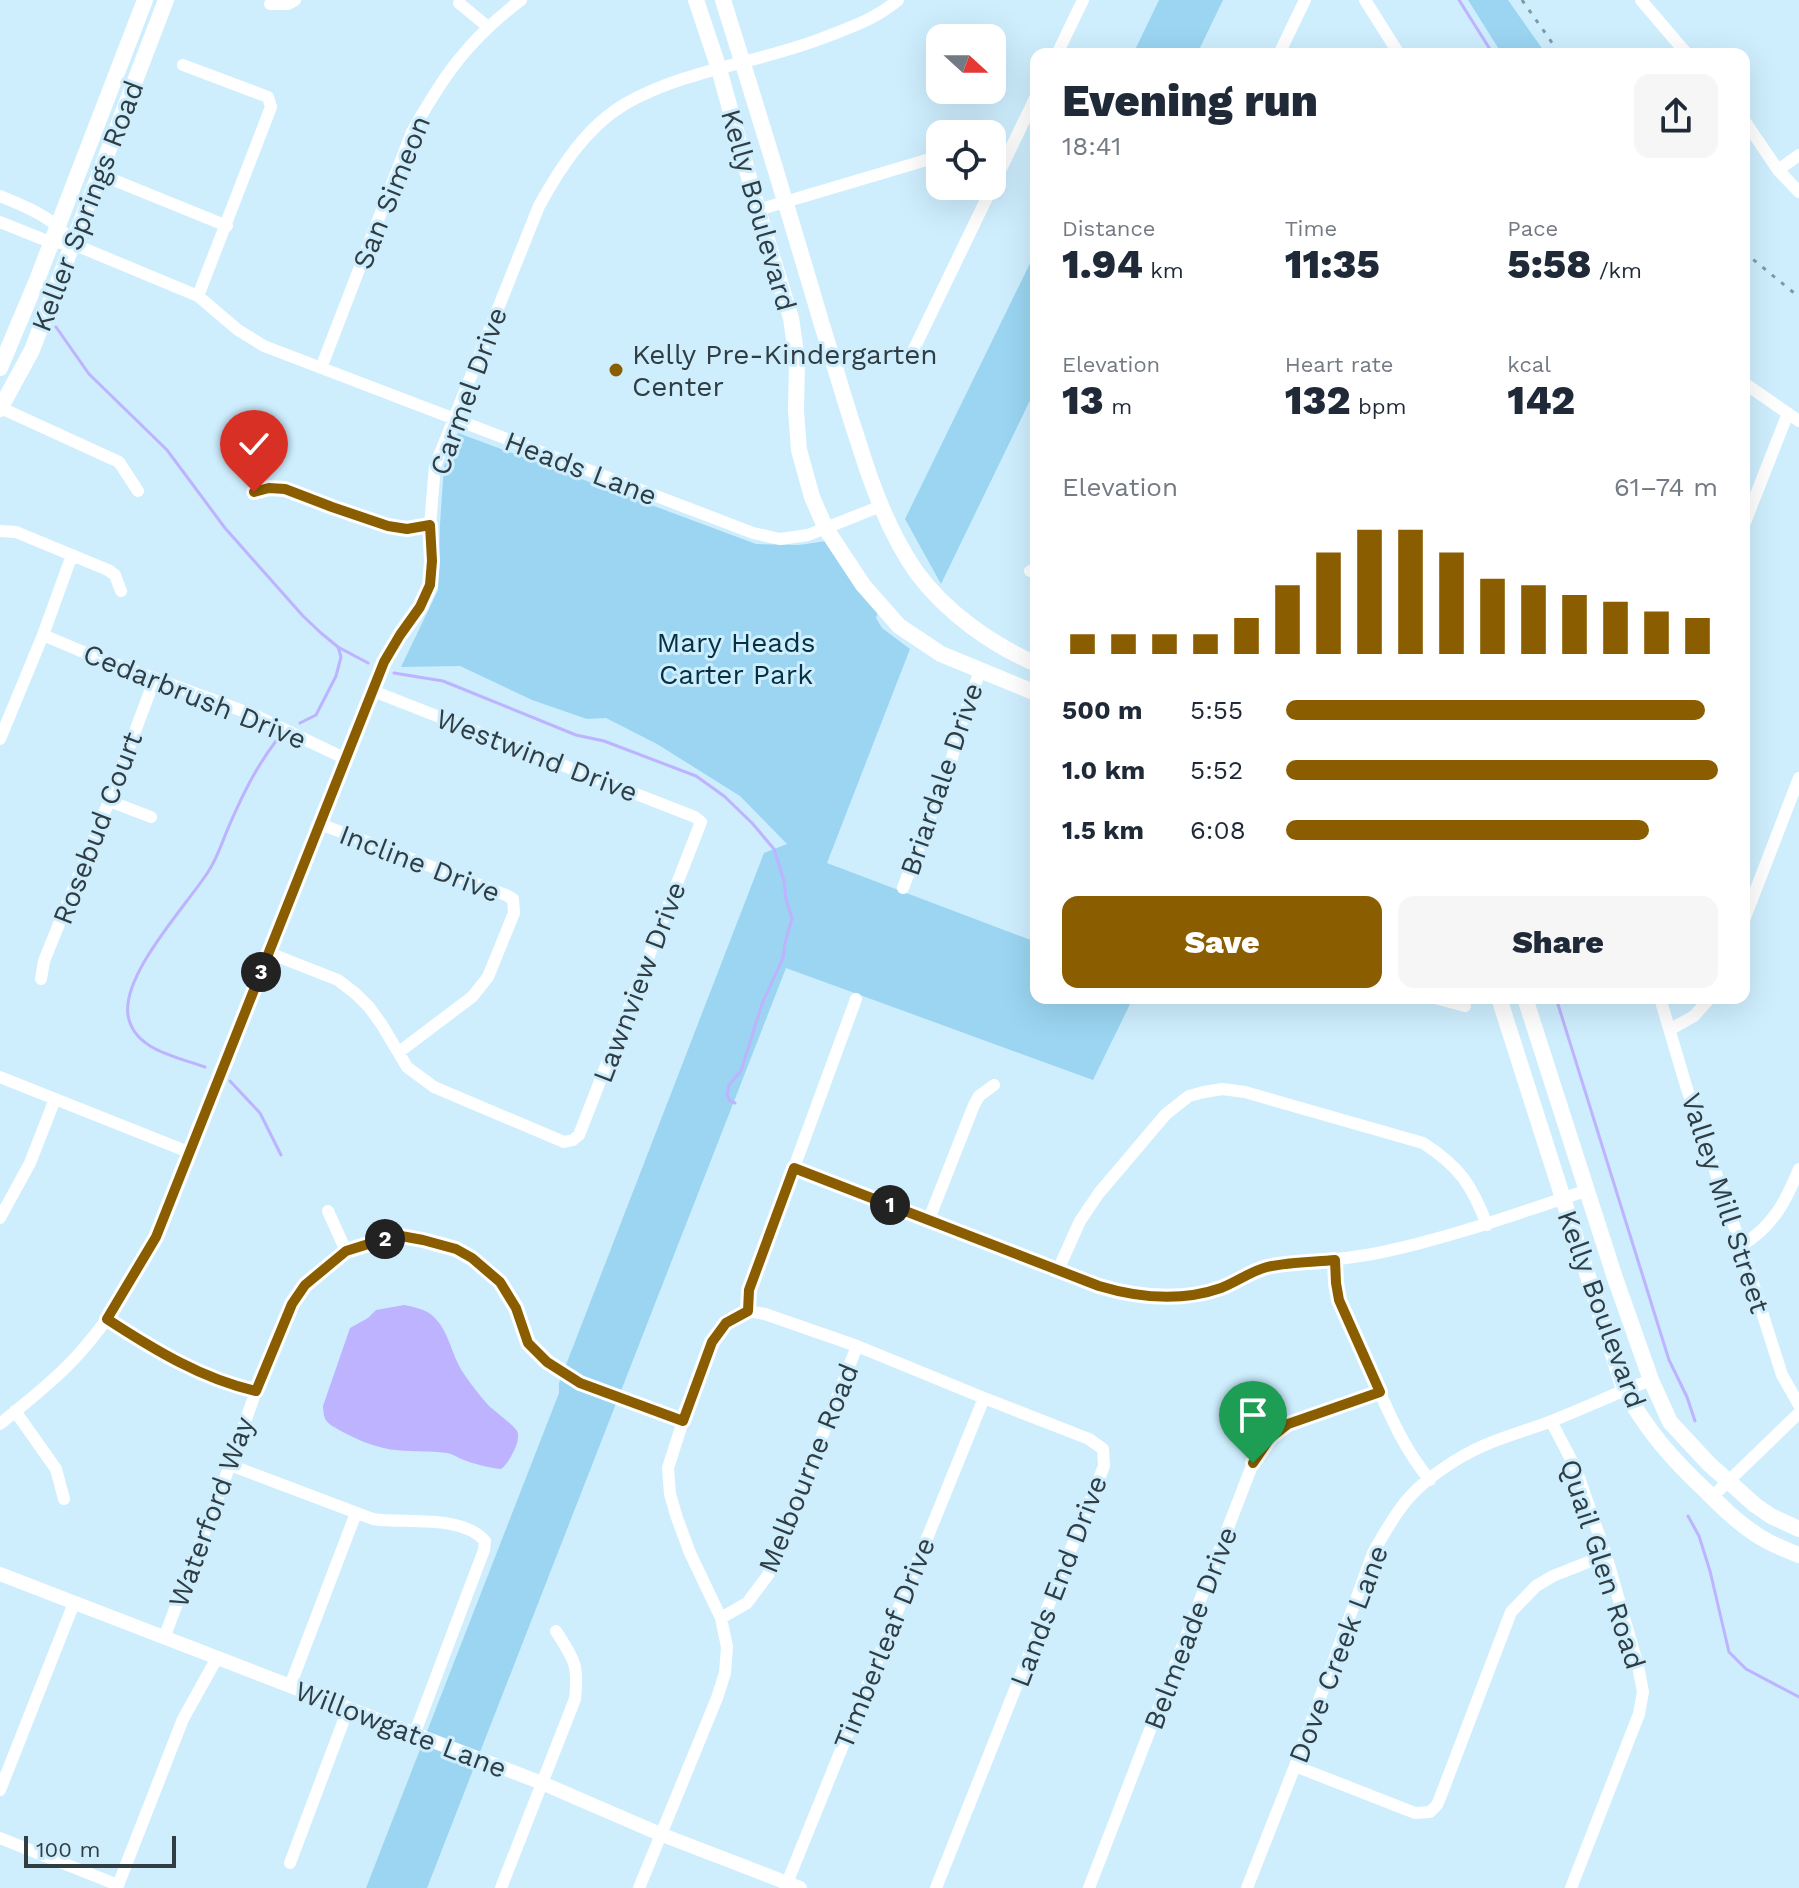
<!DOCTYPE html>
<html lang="en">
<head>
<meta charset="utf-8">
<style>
	body { margin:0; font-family:"Work Sans",sans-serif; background:#f6f6f7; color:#1f2937; height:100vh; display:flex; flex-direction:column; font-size:30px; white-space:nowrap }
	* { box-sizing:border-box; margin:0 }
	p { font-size:26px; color:#747a83 }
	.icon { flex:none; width:44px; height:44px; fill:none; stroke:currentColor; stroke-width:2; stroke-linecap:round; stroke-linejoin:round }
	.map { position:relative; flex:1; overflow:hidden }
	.panel { position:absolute; left:1030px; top:48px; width:720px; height:956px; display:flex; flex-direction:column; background:#fff; border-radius:16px; box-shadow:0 8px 32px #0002 }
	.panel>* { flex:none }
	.needle { width:52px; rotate:111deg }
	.controls { position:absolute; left:926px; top:24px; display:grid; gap:16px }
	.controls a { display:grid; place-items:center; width:80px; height:80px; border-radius:16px; background:#fff; box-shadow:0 8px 32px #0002; font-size:40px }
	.scale { position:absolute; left:24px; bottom:20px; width:152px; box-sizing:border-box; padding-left:8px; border:4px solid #303d43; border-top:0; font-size:22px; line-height:28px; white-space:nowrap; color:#303d43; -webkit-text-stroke:6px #ceeefe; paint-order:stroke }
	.pin { position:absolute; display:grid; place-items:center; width:68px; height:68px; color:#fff; margin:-82px -34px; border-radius:50% 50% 50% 0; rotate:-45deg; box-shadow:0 0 8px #0007 }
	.pin .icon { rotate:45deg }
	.km { position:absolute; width:40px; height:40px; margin:-20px; border-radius:50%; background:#222; color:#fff; font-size:22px; line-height:40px; text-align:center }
	.round { display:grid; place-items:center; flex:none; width:84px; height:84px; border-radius:16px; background:#f6f6f7 }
	.headline { display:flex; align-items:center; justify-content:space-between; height:136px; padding:0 32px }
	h1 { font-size:44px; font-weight:800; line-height:60px }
	.metrics { display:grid; grid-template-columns:repeat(3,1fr); gap:12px; height:136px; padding:8px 32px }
	.metrics div { display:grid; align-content:center }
	.metrics b { font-size:40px; font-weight:800 }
	.metrics small { font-size:22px; font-weight:400 }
	.metrics p { font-size:22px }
	.chart { height:224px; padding:16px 32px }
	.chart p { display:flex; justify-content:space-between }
	.chart svg { width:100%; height:144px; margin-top:8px; stroke:#8a5e00; stroke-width:6 }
	.action { display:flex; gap:16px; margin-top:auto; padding:16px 32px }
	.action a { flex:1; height:92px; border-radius:16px; background:#8a5e00; color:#fff; font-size:32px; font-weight:800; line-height:92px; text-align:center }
	.action a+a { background:#f6f6f7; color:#1f2937 }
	ul { padding:0 32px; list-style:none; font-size:26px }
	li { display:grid; grid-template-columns:128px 96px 1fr; align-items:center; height:60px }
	li i { height:20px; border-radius:10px; background:#8a5e00 }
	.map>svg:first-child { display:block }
	.green { fill:#9bd5f1 }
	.water { fill:#bdb3ff }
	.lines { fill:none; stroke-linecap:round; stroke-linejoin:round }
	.stream { stroke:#bdb3ff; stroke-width:3 }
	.minor { stroke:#fff; stroke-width:12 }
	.tertiary { stroke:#fff; stroke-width:14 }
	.secondary { stroke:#fff; stroke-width:16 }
	.rail { stroke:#8299a4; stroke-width:3; stroke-dasharray:4 8; stroke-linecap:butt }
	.route-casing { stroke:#fff; stroke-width:16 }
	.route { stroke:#8a5e00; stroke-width:10 }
	.poi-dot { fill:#8a5e00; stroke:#ceeefe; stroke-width:3 }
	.labels { text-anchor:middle; stroke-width:6; stroke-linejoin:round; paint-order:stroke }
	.street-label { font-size:28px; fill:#303d43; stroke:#ceeefe }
	.poi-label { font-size:28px; fill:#303d43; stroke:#ceeefe; text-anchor:start }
	.park-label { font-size:28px; fill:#053243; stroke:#ceeefe }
</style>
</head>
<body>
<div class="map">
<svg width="1799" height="1888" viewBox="0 0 1799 1888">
	<rect width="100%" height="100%" fill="#ceeefe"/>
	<!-- green -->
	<path class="green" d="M1159,0H1223L1197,54H1133Z
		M1468,0H1508L1546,54H1502Z
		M1036,251V388L941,584L905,519Z
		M458,433L756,544L799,545L826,541L879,609L876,618L882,628L910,649L827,863L1036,942V998H1133L1093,1080L786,968L427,1888H366L559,1393V1383L764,853L787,844L740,796L657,744L606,718L587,719L532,700L460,666L401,667L438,590L440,524L444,466Z"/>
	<!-- water -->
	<path class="water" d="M404,1305C414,1307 425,1309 433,1316C449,1331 451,1353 462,1371C470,1383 480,1396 489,1406C496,1412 513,1425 517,1431C522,1440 509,1463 501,1469C490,1468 474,1464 464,1460C458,1458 454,1454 447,1453C434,1451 423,1452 410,1451C383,1451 361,1442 339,1430C326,1422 324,1422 323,1406L350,1328L368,1318L376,1310Z"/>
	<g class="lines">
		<!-- stream -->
		<path class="stream" d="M1459,0L1493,54
			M56,327L89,374L167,450L225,528L303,616L321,633L338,647L368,663
			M394,673L443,681L576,735L604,741L696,776L724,796L752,823L774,849L784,881L786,899L792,918L785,943L783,958L762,1004L741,1071L729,1085L727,1095L730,1101L735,1103
			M300,723L316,715L336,676L341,657L338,647
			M1556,998L1669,1360L1687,1397L1695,1421
			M205,1067C178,1057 133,1050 128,1015C122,974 186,906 208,872C216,860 221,846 226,833C240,800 254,770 276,741
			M230,1081L260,1113L281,1155
			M1688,1516L1699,1536L1710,1571L1729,1652L1746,1669L1799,1697"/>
		<!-- minor -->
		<path class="minor" d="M1365,0L1399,54
			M1641,0L1687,54
			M459,3L488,27
			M270,4H288L295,0
			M1057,54L1083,0
			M1279,54L1305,0
			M183,65L268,97L271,107L198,296
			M1744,120L1778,170L1799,192
			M1778,170L1799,155
			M99,174L227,226
			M0,196C21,205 48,215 63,232
			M758,210L940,156
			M0,222L50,242L73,244L198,296L238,330L264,346L753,533L780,539L808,535L881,506
			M913,351L1036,96
			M321,368L412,132C443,76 469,39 521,0
			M1744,383L1799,421
			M1,408L119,462L138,491
			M254,492L269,488L285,489L375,522L407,529L430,525
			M1744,525L1788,413
			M0,531L16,532L108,570L115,575L121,591
			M1030,571L1036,568
			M43,635L88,654L254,715L346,759
			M0,739L43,635L72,555
			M109,801L151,817
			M320,824L506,895L513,899L514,913L488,977L472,997L399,1052
			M903,888L950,765L962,721L980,671
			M1744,920L1799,778
			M269,953L338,980L356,994L369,1007L382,1025L407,1067L434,1087L564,1142L573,1140L579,1135L701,822L695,817L373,691
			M41,979L44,961L109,801L155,678
			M1435,998L1465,1006
			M1660,998L1687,1089L1741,1246L1782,1375L1799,1405
			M1671,1029L1694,1016L1710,998
			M0,1077L191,1153
			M794,1168L1099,1286C1140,1298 1184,1303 1225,1287C1239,1281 1254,1270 1269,1267C1305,1262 1342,1260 1378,1253C1450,1238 1519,1213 1588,1190
			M328,1211L346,1251
			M0,1218L30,1163L55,1099
			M929,1219L974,1105L979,1096L994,1085
			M1741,1246C1773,1226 1785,1203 1799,1169
			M1335,1260C1335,1272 1336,1285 1339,1297C1345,1320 1358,1344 1368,1366C1386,1405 1401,1446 1430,1480
			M1058,1270L1080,1221L1099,1193L1166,1114L1189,1096L1204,1092L1222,1089L1245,1092L1423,1143C1459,1166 1472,1185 1487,1225
			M748,1311L765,1314L857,1346L984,1398L1089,1439L1103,1449L1104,1466L936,1888
			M748,1311L749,1290L856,999
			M107,1319C153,1349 202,1379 256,1391
			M15,1411L56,1469L64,1499
			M1551,1421L1576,1469L1606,1555L1638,1666L1643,1692L1639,1714L1571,1888
			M0,1424C25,1403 52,1383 74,1359C108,1323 134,1280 156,1237L384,662L400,635L420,607L430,585L432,561L430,525L435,466L539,206C560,168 586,127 625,104C688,68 762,63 828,36C856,25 875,19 898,0
			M230,1465L373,1519C405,1524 461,1514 485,1541L484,1550L414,1735
			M1712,1497L1799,1413
			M721,1618L747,1603L768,1575L857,1346
			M164,1638L230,1465L256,1391L292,1304L305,1285L346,1251L378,1241L401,1236L423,1240L456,1249L472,1258L500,1282L516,1308L528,1343L547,1362L580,1383L683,1421
			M290,1686L356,1513
			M1295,1766L1415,1813L1430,1812L1437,1805L1440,1798L1511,1612L1536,1586L1553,1576L1606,1555
			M0,1790L74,1603
			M0,1838L118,1885
			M290,1863L348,1709
			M117,1888L183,1719L217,1658
			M501,1888L575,1699C579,1665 574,1659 556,1631
			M639,1888L717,1698L725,1673L727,1647L721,1618L690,1553L677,1518L670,1494L668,1468L683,1421L712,1342L726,1323L748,1311
			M785,1888L984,1398
			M1089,1888L1253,1463L1270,1438L1288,1424L1380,1392
			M1247,1888L1295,1766L1373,1553C1383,1535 1393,1517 1406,1501C1424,1479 1459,1456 1485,1445C1508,1435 1532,1429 1554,1420C1587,1407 1618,1392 1651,1380"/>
		<!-- tertiary -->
		<path class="tertiary" d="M0,1574L542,1783L660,1834L800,1888"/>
		<!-- secondary -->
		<path class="secondary" d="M696,0L719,69L758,210L791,318L797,360L796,411L799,450L812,497L826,529L863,585L899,626L941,654L1036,693
			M723,0C757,108 790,216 822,325C834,363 845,402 858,441C872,486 889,533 917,573C947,613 991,644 1036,664
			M0,368L37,280L145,0
			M0,409L32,350L166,0
			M1499,998L1624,1389C1648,1432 1671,1458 1707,1492C1722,1507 1736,1521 1754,1533C1768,1543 1783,1549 1799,1555
			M1525,998L1615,1278L1651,1380L1670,1422L1709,1464L1755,1505L1771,1516L1799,1529"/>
		<!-- rail -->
		<path class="rail" d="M1522,0L1560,54
			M1744,252L1799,297"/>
	</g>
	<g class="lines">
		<defs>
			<path id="route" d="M254,492L269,488L285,489L332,507L388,526L407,529L430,525L432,561L430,585L420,607L400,635L384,662L156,1237L107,1319C153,1349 202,1379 256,1391L292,1304L305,1285L346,1251L378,1241L401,1236L423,1240L456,1249L472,1258L500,1282L516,1308L528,1343L547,1362L580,1383L683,1421L712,1342L726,1323L748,1311L749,1290L794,1168L1099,1286C1139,1298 1181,1302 1221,1288C1237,1282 1251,1271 1267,1267C1288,1262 1313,1262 1335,1260L1336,1283L1339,1300L1380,1392L1288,1424L1270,1438L1253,1463"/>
		</defs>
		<!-- route casing -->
		<use href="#route" class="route-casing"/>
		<!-- route -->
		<use href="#route" class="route"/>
	</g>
	<!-- markers -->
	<circle class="poi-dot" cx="616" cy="370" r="8"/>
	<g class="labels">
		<!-- street labels -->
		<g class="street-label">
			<text transform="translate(391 192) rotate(-68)" y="10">San Simeon</text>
			<text transform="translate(87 206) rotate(-69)" y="10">Keller Springs Road</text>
			<text transform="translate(759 210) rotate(74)" y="10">Kelly Boulevard</text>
			<text transform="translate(468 391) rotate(-70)" y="10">Carmel Drive</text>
			<text transform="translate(581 468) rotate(21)" y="10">Heads Lane</text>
			<text transform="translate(195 696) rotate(22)" y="10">Cedarbrush Drive</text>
			<text transform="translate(537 755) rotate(21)" y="10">Westwind Drive</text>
			<text transform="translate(941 779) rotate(-71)" y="10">Briardale Drive</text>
			<text transform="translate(97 828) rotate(-69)" y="10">Rosebud Court</text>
			<text transform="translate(420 863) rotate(21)" y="10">Incline Drive</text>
			<text transform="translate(639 982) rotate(-69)" y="10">Lawnview Drive</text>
			<text transform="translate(1726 1203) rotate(72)" y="10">Valley Mill Street</text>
			<text transform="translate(1602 1309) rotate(70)" y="10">Kelly Boulevard</text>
			<text transform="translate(808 1468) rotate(-68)" y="10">Melbourne Road</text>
			<text transform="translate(211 1512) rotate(-70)" y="10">Waterford Way</text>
			<text transform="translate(1603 1564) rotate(72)" y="10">Quail Glen Road</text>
			<text transform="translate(1058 1581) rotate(-69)" y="10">Lands End Drive</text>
			<text transform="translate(1190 1628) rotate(-69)" y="10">Belmeade Drive</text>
			<text transform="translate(884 1643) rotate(-68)" y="10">Timberleaf Drive</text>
			<text transform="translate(1338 1654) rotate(-69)" y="10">Dove Creek Lane</text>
			<text transform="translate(401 1729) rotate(21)" y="10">Willowgate Lane</text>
		</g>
		<!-- poi labels -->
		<g class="poi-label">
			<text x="632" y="364">Kelly Pre-Kindergarten<tspan x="632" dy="32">Center</tspan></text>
		</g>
		<!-- park labels -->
		<g class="park-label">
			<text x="736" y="652">Mary Heads<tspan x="736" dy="32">Carter Park</tspan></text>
		</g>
	</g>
</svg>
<div class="controls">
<a><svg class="needle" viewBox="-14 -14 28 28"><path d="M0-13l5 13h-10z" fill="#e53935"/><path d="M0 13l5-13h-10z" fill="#747a83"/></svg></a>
<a><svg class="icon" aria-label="locate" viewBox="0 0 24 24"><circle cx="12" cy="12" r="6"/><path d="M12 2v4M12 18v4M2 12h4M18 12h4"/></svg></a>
</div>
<div class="scale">100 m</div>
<div class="pin" style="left:1253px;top:1463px;background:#1e9e55"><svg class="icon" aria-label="arrive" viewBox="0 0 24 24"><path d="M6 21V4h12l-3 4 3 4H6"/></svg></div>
<div class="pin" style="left:254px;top:492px;background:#d93025"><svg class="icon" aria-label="check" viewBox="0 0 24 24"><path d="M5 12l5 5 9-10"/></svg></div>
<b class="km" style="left:890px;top:1205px">1</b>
<b class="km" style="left:385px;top:1239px">2</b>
<b class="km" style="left:261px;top:972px">3</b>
<section class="panel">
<div class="headline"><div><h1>Evening run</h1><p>18:41</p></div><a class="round"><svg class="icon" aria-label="share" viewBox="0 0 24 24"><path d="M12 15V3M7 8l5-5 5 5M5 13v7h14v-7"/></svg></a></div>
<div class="metrics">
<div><p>Distance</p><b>1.94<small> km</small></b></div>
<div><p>Time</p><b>11:35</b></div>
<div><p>Pace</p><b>5:58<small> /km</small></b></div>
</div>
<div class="metrics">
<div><p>Elevation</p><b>13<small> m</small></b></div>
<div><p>Heart rate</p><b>132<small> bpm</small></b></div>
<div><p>kcal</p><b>142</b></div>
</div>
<div class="chart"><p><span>Elevation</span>61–74 m</p>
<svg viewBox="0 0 160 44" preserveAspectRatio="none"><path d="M5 44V38M15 44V38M25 44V38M35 44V38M45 44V33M55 44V23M65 44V13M75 44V6M85 44V6M95 44V13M105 44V21M115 44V23M125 44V26M135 44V28M145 44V31M155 44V33"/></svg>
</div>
<ul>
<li><b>500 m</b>5:55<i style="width:97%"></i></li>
<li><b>1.0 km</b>5:52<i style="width:100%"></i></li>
<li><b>1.5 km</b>6:08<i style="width:84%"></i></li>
</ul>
<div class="action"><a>Save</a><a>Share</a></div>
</section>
</div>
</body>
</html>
